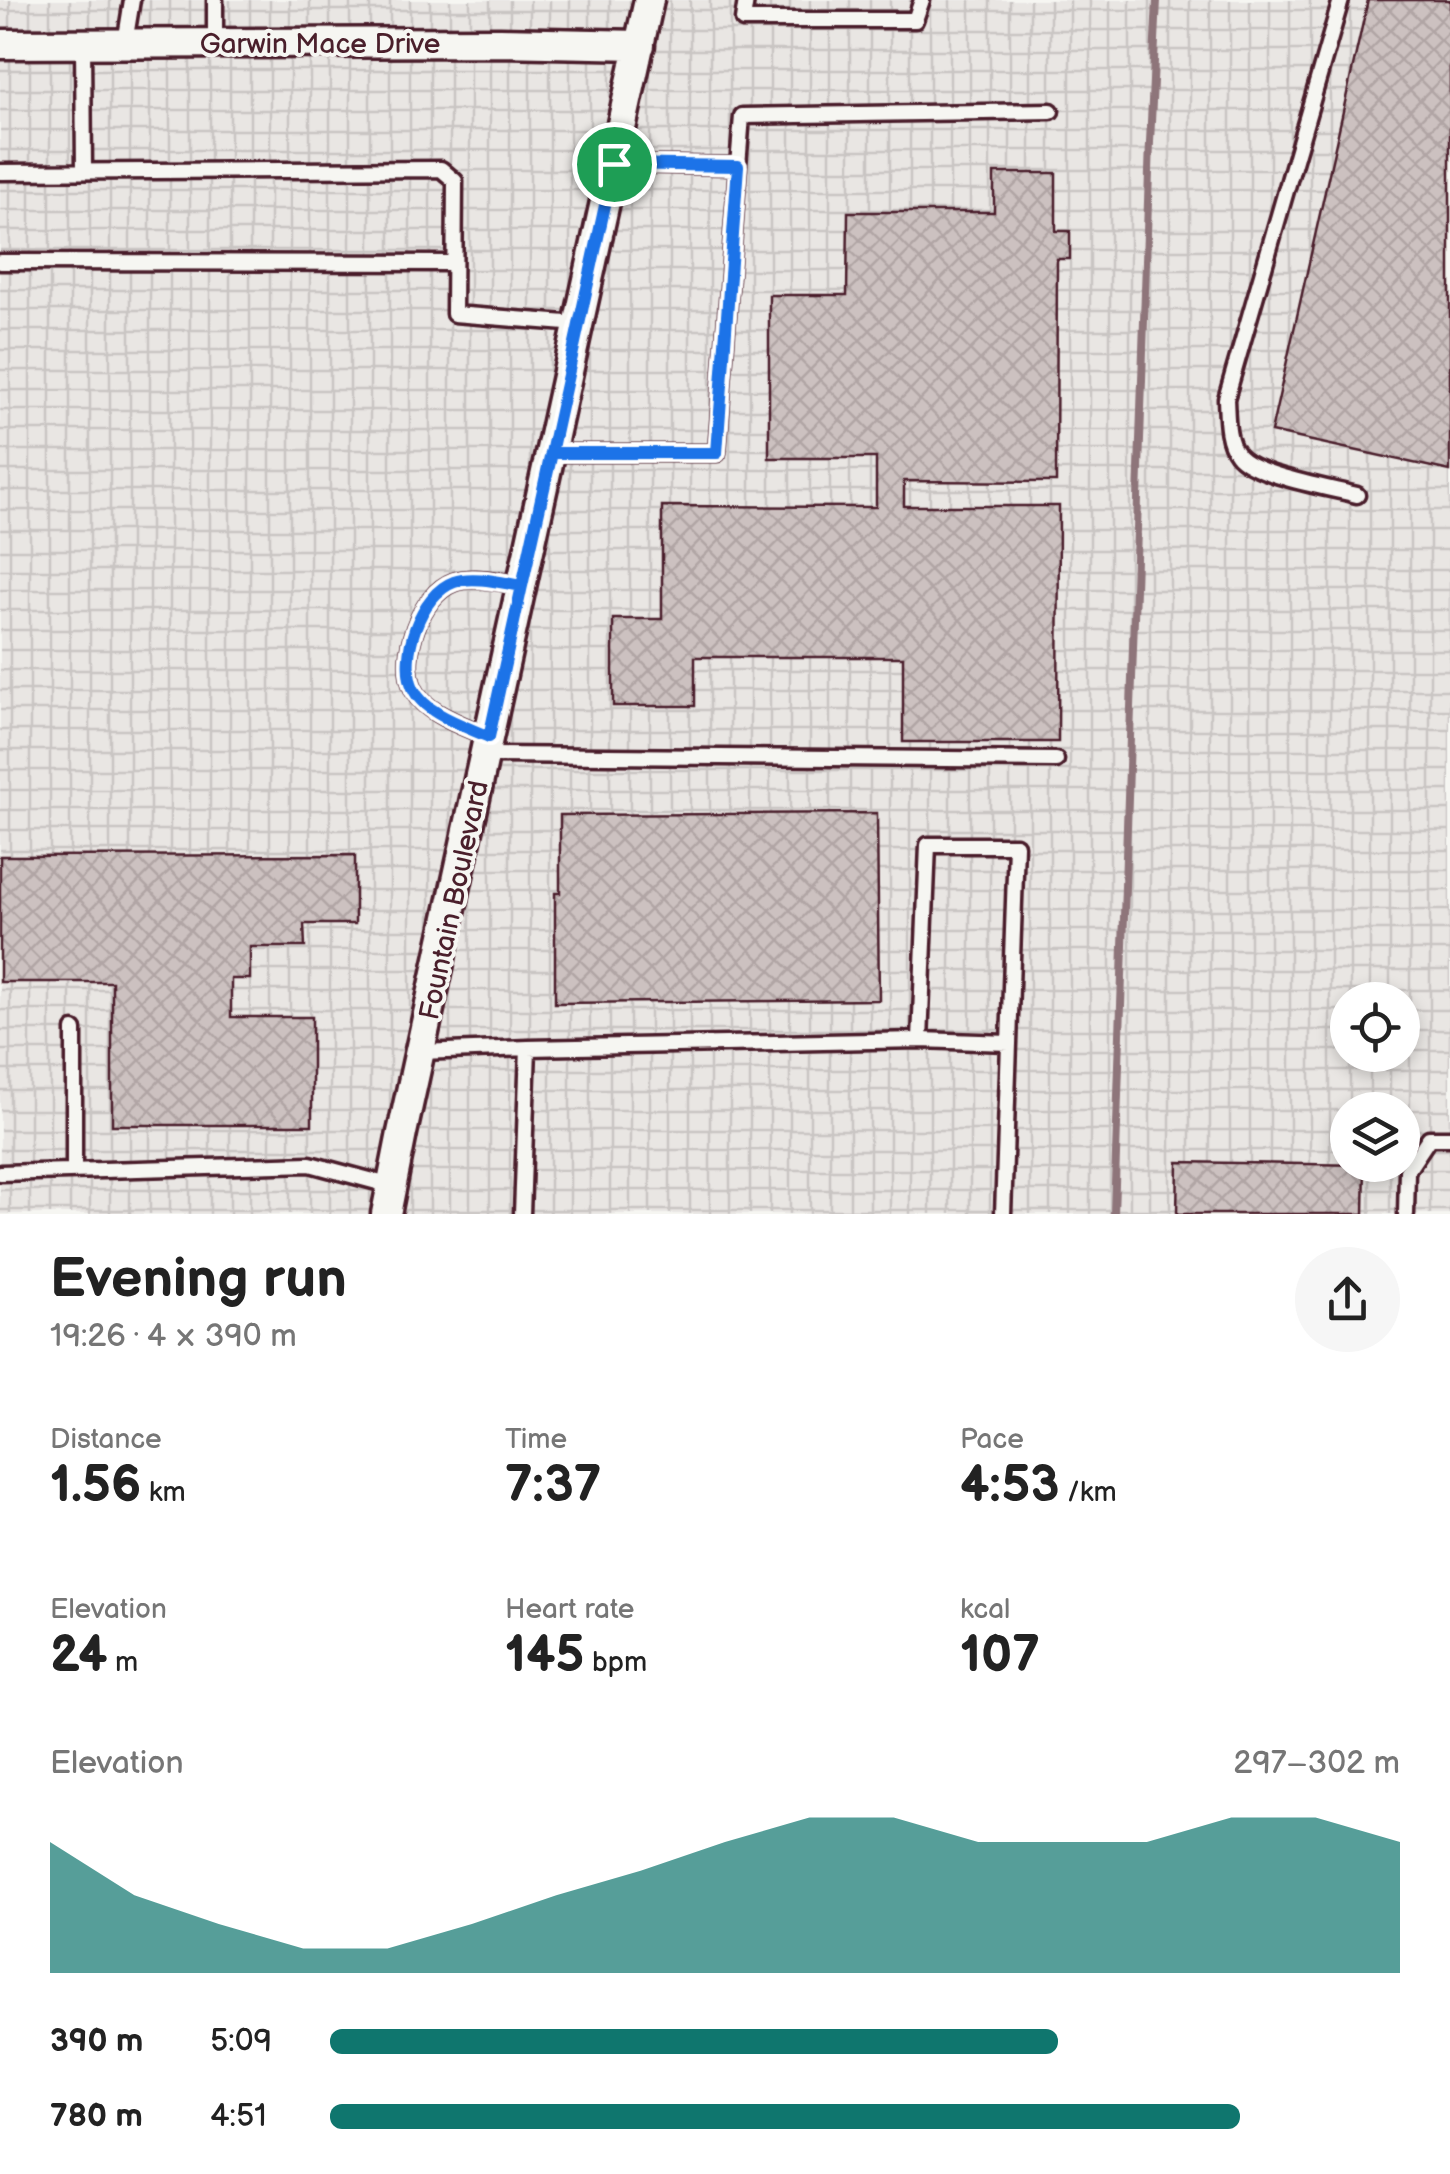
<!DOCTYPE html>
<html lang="en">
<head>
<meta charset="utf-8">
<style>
	body { margin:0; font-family:"Balsamiq Sans",sans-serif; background:#f6f6f6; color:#222; height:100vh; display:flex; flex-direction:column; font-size:38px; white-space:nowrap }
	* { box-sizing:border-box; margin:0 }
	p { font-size:32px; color:#767676 }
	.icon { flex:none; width:55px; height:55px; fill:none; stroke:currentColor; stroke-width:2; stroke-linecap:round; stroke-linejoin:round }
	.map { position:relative; height:1214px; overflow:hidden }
	.sheet { display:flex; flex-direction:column; background:#fff; flex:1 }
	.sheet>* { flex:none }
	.controls { position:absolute; left:1330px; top:982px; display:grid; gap:20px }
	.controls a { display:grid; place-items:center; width:90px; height:90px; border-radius:50%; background:#fff; box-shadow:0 5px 15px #0003; font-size:50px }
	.pin { position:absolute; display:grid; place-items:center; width:85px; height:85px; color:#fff; margin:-42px; border:5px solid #fff; border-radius:50%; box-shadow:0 2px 10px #0007 }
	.round { display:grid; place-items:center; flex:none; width:105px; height:105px; border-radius:52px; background:#f6f6f6 }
	.headline { display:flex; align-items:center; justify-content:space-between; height:170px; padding:0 50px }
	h1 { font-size:55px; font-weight:800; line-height:75px }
	.stats { display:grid; grid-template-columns:repeat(3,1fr); gap:15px; height:170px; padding:10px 50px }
	.stats div { display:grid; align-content:center }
	.stats b { font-size:50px; font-weight:800 }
	.stats small { font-size:28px; font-weight:400 }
	.stats p { font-size:28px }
	.chart { height:280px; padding:20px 50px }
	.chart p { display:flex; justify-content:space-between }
	.chart svg { width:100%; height:180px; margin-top:10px; fill:#0f766e; opacity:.7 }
	ul { padding:0 50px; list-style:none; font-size:32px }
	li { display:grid; grid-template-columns:160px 120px 1fr; align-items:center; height:75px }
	li i { height:25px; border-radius:12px; background:#0f766e }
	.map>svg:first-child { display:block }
	.industrial { fill:url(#industrial-grid); fill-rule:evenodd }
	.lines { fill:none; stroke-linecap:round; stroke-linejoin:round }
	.stream { stroke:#8e747a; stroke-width:8 }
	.building { fill:url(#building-cross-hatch); stroke:#4a1f2b; stroke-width:2.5 }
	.lane-casing { stroke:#4a1f2b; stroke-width:21 }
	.street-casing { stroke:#4a1f2b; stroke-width:35 }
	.lane { stroke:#f6f6f2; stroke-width:14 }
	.street { stroke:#f6f6f2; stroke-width:28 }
	.route-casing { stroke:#fff; stroke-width:20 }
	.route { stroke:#1a73e8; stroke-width:12 }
	.labels { text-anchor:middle; stroke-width:8; stroke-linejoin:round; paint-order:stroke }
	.street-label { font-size:28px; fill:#4a1f2b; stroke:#f6f6f2 }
</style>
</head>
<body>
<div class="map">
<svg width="1450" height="1214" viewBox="0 0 1450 1214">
	<defs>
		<pattern id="industrial-grid" width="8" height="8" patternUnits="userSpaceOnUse" patternTransform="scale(2.5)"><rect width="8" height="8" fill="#e9e6e3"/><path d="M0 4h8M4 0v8" fill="none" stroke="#c9c5c3"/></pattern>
		<pattern id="building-cross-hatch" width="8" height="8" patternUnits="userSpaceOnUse" patternTransform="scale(2.5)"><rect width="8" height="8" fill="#ccc1c0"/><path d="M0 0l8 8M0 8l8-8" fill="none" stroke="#b1a5a5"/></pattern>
	</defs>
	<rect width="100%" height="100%" fill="#f6f6f2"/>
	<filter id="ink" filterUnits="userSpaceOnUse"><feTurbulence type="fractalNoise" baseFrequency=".01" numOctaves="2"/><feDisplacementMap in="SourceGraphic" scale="20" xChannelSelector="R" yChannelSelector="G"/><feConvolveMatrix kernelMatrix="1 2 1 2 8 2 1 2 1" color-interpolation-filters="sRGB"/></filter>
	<g filter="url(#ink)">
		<!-- industrial -->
		<path class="industrial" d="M0,0H1450V1214H0ZM1348,1000H1402V1055H1348ZM1348,1110H1402V1165H1348Z"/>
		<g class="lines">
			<!-- stream -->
			<path class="stream" d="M1114,1214L1150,142L1157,0"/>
		</g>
		<!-- building -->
		<path class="building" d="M1368,0H1450V471L1271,432Z
			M994,173H1056V231H1070V259H1057L1056,482L904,481V506H1059L1058,742H903V657H695V706H613V619H662V506L876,507V458H769V295H847L848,212H994Z
			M877,813L879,1000L555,1003V893H560V815Z
			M355,855V924H304L305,947H250V979H231V1017H312V1125H112V982H0V856Z
			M1178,1162L1365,1165L1364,1214H1177Z"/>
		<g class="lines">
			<defs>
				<path id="lane" d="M746,0L743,20H915L922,0
					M1341,0L1226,399C1227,416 1226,440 1237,454C1252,475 1330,488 1357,495
					M125,43L132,0
					M215,43V0
					M83,44L84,171
					M738,166L742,116L1051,111
					M0,172L441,169L455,181L454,314L579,324
					M0,262L454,263
					M552,453H717L738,166L614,164
					M489,737C465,726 424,714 413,688C399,657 420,594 454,582C473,575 503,582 522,586
					M485,755L1056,760
					M74,1030V1171
					M920,1040L1009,1043
					M528,1048L920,1040L928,845H1016L1003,1214
					M420,1052L528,1048L522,1214
					M0,1173L310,1164L392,1186
					M1406,1214L1407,1171L1429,1138H1450"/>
				<path id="street" d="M0,44L500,42L640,45
					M386,1214L402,1133L649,0"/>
			</defs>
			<!-- lane casing -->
			<use href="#lane" class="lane-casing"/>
			<!-- street casing -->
			<use href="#street" class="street-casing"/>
			<!-- lane -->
			<use href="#lane" class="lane"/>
			<!-- street -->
			<use href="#street" class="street"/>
		</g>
	</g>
	<g class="lines" filter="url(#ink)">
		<defs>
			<path id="route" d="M614,164C574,355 532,546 489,737C465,726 424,714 413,688C399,657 420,594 454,582C473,575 503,583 522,586L552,453H717L738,166L614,164"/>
		</defs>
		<!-- route casing -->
		<use href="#route" class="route-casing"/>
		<!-- route -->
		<use href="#route" class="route"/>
	</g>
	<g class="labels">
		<!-- street labels -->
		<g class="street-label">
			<text x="320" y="53">Garwin Mace Drive</text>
			<text transform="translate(453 900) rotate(-78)" y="10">Fountain Boulevard</text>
		</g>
	</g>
</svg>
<div class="controls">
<a><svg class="icon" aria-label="locate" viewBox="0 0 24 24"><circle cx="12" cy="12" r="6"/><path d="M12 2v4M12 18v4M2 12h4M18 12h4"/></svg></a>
<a><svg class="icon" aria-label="layers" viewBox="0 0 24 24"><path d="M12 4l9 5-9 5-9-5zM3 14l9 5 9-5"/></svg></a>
</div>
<div class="pin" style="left:614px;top:164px;background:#1e9e55"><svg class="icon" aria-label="arrive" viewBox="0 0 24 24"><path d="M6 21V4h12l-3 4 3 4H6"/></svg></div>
</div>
<section class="sheet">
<div class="headline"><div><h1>Evening run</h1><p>19:26 · 4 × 390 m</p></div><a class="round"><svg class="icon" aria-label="share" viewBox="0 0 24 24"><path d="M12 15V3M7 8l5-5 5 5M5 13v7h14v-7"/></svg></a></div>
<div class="stats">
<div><p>Distance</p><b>1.56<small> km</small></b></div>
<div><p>Time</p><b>7:37</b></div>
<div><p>Pace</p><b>4:53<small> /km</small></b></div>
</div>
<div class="stats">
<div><p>Elevation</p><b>24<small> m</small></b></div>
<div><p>Heart rate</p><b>145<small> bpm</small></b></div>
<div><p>kcal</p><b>107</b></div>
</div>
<div class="chart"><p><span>Elevation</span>297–302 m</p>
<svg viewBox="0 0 160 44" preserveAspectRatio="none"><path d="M0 44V12L10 25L20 32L30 38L40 38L50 32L60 25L70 19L80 12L90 6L100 6L110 12L120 12L130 12L140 6L150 6L160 12V44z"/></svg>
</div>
<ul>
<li><b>390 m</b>5:09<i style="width:68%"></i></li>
<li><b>780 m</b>4:51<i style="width:85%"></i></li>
</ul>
</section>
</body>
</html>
